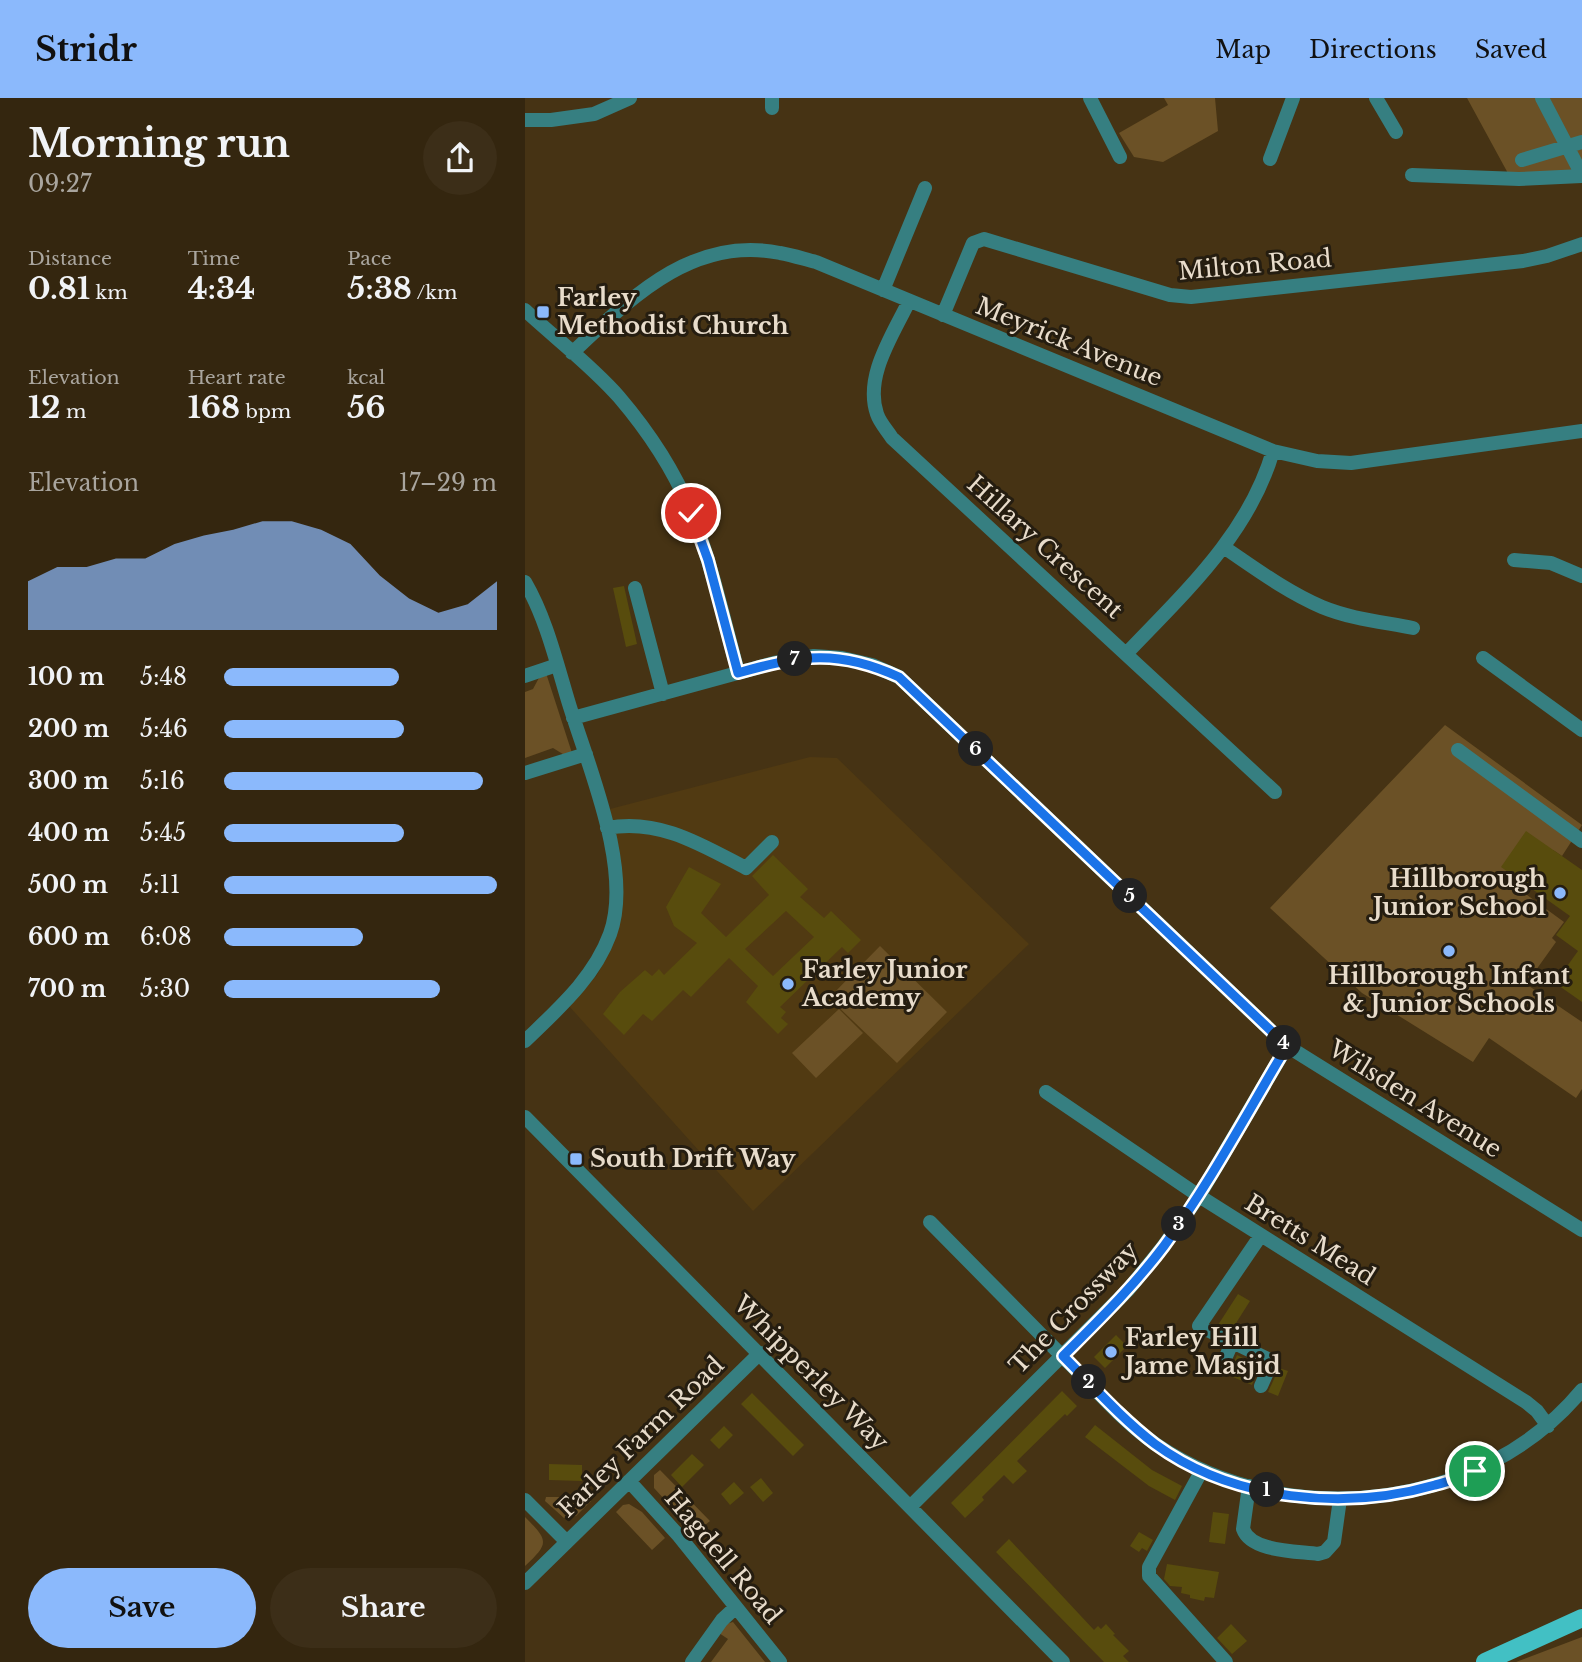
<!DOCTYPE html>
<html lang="en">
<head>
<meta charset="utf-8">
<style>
	body { margin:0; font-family:"Libre Baskerville",serif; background:#3c2e18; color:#f1f3f6; height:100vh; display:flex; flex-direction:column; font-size:26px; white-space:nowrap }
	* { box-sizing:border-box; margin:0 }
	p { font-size:23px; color:#a9a59e }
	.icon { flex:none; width:38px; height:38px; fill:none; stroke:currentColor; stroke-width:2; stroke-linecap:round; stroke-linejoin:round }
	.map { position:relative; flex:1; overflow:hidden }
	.side { display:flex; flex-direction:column; background:#34260f; width:525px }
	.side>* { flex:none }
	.pin { position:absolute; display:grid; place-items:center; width:60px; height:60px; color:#fff; margin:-30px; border:4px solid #fff; border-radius:50%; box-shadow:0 2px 7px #0007 }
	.km { position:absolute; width:35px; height:35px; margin:-18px; border-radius:50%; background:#222; color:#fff; font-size:19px; line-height:35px; text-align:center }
	.round { display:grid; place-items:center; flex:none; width:74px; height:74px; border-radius:37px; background:#3c2e18 }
	.headline { display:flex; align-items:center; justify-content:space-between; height:119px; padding:0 28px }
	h1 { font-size:38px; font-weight:700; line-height:52px }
	.stats { display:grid; grid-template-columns:repeat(3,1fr); gap:10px; height:119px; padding:7px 28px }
	.stats div { display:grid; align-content:center }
	.stats b { font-size:30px; font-weight:700 }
	.stats small { font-size:19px; font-weight:400 }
	.stats p { font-size:19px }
	.chart { height:196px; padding:14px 28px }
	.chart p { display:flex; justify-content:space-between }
	.chart svg { width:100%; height:126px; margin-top:7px; fill:#8bb9fc; opacity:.7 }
	.primary-button { display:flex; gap:14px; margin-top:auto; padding:14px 28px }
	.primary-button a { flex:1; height:80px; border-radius:42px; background:#8bb9fc; color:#111; font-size:28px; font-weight:700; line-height:80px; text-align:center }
	.primary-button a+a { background:#3c2e18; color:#f1f3f6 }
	ul { padding:0 28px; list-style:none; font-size:23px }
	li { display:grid; grid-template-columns:112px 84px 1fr; align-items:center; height:52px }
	li i { height:18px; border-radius:9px; background:#8bb9fc }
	header { display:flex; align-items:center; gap:42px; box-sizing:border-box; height:98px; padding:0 35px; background:#8bb9fc; color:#111 }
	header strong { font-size:33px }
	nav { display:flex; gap:38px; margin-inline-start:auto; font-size:24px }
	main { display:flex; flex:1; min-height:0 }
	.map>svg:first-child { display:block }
	.built { fill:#513a12 }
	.green { fill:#6b5126 }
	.building { fill:#584c0d; fill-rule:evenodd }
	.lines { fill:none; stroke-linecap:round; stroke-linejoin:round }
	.minor { stroke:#367f81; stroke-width:14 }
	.major { stroke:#42c0c4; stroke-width:18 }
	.route-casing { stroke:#fff; stroke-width:14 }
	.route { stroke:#1a73e8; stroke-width:9 }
	.poi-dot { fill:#8bb9fc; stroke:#251d10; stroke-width:2.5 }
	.labels { text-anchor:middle; stroke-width:6; stroke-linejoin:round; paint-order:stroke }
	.street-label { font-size:24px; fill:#e8dccb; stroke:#251d10 }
	.poi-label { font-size:24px; font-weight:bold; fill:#e8dccb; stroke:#251d10; text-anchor:start }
</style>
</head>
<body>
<header>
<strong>Stridr</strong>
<nav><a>Map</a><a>Directions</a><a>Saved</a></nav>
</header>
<main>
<section class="side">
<div class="headline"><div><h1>Morning run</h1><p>09:27</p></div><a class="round"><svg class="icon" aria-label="share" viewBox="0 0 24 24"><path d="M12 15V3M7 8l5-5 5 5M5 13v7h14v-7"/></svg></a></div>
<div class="stats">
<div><p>Distance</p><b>0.81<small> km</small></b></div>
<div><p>Time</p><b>4:34</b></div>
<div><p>Pace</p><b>5:38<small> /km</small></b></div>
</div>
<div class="stats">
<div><p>Elevation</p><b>12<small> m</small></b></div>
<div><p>Heart rate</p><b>168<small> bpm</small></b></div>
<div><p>kcal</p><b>56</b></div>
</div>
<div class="chart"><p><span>Elevation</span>17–29 m</p>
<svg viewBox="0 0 160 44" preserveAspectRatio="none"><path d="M0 44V27L10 22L20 22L30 19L40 19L50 14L60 11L70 9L80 6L90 6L100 9L110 14L120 25L130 33L140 38L150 35L160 27V44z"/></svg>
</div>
<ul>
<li><b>100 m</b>5:48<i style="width:64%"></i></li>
<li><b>200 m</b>5:46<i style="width:66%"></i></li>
<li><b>300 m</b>5:16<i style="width:95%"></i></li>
<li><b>400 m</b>5:45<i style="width:66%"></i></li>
<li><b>500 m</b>5:11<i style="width:100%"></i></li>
<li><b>600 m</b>6:08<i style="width:51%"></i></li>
<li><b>700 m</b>5:30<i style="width:79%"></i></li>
</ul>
<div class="primary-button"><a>Save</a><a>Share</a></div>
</section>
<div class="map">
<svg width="1057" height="1564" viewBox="0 0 1057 1564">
	<rect width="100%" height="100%" fill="#463314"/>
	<!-- built -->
	<path class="built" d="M285,659L312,660L504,846L228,1113L44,908L72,877L87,848L98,802L95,760L85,711Z"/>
	<!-- green -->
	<path class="green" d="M639,0H690L693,33L638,64L609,59L594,35L643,7Z
		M942,0H1057V74L985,79Z
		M21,575L47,655L41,658L28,650L0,660V594L8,591L16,576Z
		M920,627L1057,727L1037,758L1028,752L998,794L1039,824L1027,840L1031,844L1001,886L1057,924V991L1051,1000L964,940L948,964L837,895L745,810Z
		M355,848L422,914L372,965L304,900Z
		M314,911L338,935L291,980L267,955Z
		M135,1372L185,1423L170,1435L129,1390V1377Z
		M21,1399H63L66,1403L51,1418L39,1420L20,1403Z
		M104,1406L117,1414L140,1440L127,1452L91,1414L98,1407Z
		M0,1419C24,1443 24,1445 0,1468Z
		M208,1524L240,1564H186L203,1541L194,1535L201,1526Z
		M1057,1539V1564H991Z"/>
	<!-- building -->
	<path class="building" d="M99,488L112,546L101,549L88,490Z
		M1001,733L1057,772V904L1030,885L1053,853L1031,837L1045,818L976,769Z
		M248,757L283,791L275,799L299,820L306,813L336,842L323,855L317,849L255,909L261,914L256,920L263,926L253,936L221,904L233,888L204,860L166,899L158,892L127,923L118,916L99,937L78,916L95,894L120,872L127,878L134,871L139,877L172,845L149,828L141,809L164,769L196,786L176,815L201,839L244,797L227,778ZM261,813L289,839L248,878L220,851Z
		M713,1196L725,1203L706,1233L693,1227Z
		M591,1237L602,1248L580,1270L569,1259Z
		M712,1257L734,1268L727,1287L703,1277Z
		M754,1270L763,1273L753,1298L743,1294Z
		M537,1293L552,1308L542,1318L540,1316L492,1363L502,1373L488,1386L479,1377L457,1399L459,1402L440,1420L426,1405Z
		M227,1295L279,1347L268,1358L216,1306Z
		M570,1327L627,1372L657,1388L650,1402L624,1388L560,1339Z
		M199,1328L208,1337L194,1351L185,1342Z
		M167,1356L179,1367L157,1389L146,1377Z
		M24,1366L57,1367V1383L24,1382Z
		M236,1380L248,1395L238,1404L225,1389Z
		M209,1384L219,1395L205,1407L196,1396Z
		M688,1414L704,1416L700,1446L684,1444Z
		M614,1434L628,1442L622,1453L617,1450L614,1454L605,1448Z
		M484,1441L569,1532L573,1528L576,1531L581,1526L590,1536L588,1537L604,1553L598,1558L604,1564H579L471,1454Z
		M642,1466L694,1474L689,1500L680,1499L679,1503L665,1500V1497L656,1495L657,1489L645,1488L639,1481Z
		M706,1526L722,1543L707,1556L692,1540Z"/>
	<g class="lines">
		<!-- minor -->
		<path class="minor" d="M247,0V10
			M565,0L595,59
			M851,0L871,34
			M1017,0L1055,73
			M0,22H26L69,16L105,0
			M745,61L768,0
			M997,62L1057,44
			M887,77L994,81L1057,78
			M358,192L400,90
			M384,203C368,237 339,278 352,316C355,325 362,332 367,340L750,694
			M0,212C30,240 67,268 94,299C123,333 150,374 167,416C187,467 199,522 213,574
			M418,217L448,145L459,141L645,197L666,199L998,163L1022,158L1057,146
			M47,255C105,201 167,137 255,155C267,157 279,161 291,164L748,353L792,363L826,365L1057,333
			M700,450C731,471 762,494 797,509C826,521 858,524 888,530
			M989,462L1026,465L1057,478
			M0,484C22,522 32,567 45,609C64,670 108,773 85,836C69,880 33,911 0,943
			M110,490L138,596
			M602,555C659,495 724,436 748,353
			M958,560L1057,632
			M0,578L32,567
			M48,620L249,565L289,558L317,560L347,567L374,579L762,948L1057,1132
			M933,652L1057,743
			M0,675L61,656
			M82,730C134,720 177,747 221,770L247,744
			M521,994L674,1098L1001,1304L1012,1313L1023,1328
			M0,1019L538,1564
			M405,1124C451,1171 497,1217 543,1264C572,1292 599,1325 632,1347C762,1434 956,1414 1057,1292
			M695,1272L707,1245
			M736,1288L747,1263L674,1228L736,1137
			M677,1372L624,1469V1478L701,1564
			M104,1383L154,1438L255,1564
			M724,1388L718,1431C726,1454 772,1453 793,1456L800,1454L809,1444L815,1401
			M0,1402L42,1444
			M385,1409L603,1192L637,1150L674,1098L762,948
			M0,1485L235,1255
			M167,1564L197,1522L211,1509"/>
		<!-- major -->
		<path class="major" d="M960,1564L1057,1520"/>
	</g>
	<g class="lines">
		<defs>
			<path id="route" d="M166,415L183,462L213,575C276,557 313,551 374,579L762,948C722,1015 685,1085 639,1148C609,1188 573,1223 538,1258C568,1288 596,1320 630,1346C708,1403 820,1413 910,1387C924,1384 937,1378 950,1373"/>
		</defs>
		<!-- route casing -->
		<use href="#route" class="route-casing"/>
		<!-- route -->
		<use href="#route" class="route"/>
	</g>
	<!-- markers -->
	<g class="poi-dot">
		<rect x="11" y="207" width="14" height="14" rx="3.5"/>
		<circle cx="1035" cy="795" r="7"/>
		<circle cx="924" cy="853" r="7"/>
		<circle cx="263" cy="886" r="7"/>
		<rect x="44" y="1054" width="14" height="14" rx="3.5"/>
		<circle cx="586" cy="1254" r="7"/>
	</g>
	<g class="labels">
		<!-- street labels -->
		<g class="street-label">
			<text transform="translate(730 167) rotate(-5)" y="8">Milton Road</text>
			<text transform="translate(544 244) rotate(22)" y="8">Meyrick Avenue</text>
			<text transform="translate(520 449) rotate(42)" y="8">Hillary Crescent</text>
			<text transform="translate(890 1001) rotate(32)" y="8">Wilsden Avenue</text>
			<text transform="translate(785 1142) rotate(32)" y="8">Bretts Mead</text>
			<text transform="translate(549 1210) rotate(-46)" y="8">The Crossway</text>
			<text transform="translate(286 1275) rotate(45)" y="8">Whipperley Way</text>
			<text transform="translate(116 1339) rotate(-44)" y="8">Farley Farm Road</text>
			<text transform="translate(198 1459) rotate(50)" y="8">Hagdell Road</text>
		</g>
		<!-- poi labels -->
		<g class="poi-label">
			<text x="32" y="208">Farley<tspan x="32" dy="28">Methodist Church</tspan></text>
			<text x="1021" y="789" text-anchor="end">Hillborough<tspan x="1021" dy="28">Junior School</tspan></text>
			<text x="277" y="880">Farley Junior<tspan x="277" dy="28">Academy</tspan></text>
			<text x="924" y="886" text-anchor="middle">Hillborough Infant<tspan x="924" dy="28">&amp; Junior Schools</tspan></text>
			<text x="65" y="1069">South Drift Way</text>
			<text x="600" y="1248">Farley Hill<tspan x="600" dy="28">Jame Masjid</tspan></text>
		</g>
	</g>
</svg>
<div class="pin" style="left:950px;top:1373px;background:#1e9e55"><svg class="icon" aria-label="arrive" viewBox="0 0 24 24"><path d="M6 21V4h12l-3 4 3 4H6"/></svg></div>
<div class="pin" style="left:166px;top:415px;background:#d93025"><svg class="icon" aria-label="check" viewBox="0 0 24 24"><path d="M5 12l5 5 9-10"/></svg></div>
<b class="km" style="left:742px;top:1392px">1</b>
<b class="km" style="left:564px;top:1284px">2</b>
<b class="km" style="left:654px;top:1126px">3</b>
<b class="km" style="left:759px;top:945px">4</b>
<b class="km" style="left:605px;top:798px">5</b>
<b class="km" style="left:451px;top:651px">6</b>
<b class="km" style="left:270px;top:561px">7</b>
</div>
</main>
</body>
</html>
